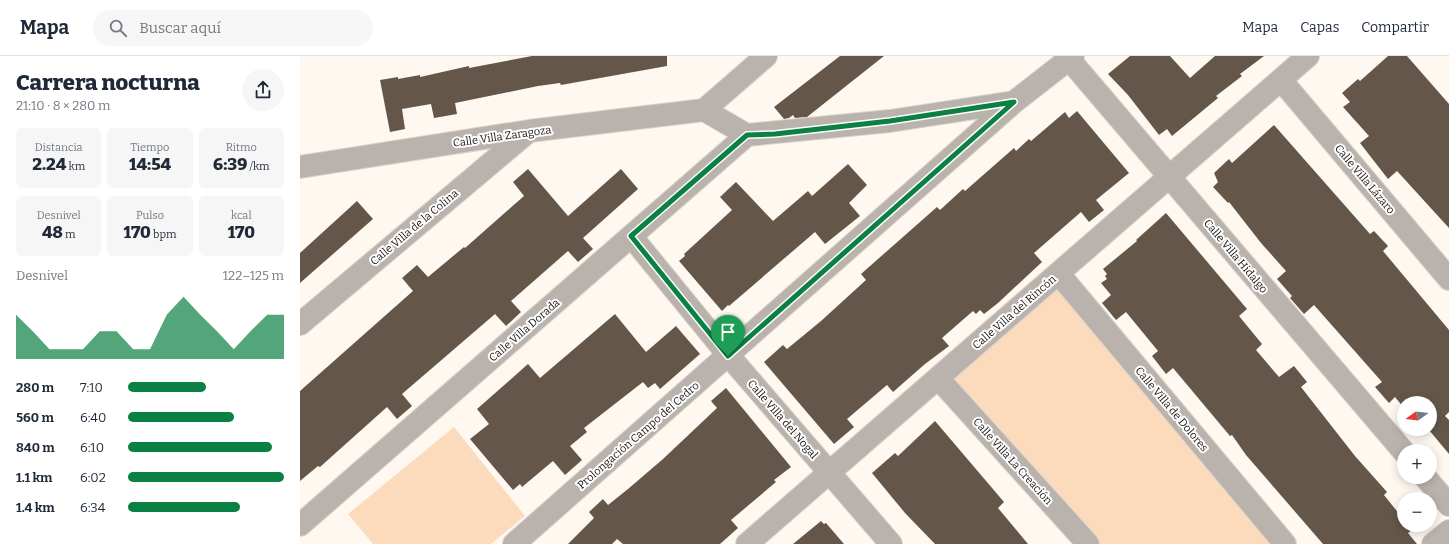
<!DOCTYPE html>
<html lang="es">
<head>
<meta charset="utf-8">
<style>
	body { margin:0; font-family:Bitter,serif; background:#f6f6f7; color:#1f2937; height:100vh; display:flex; flex-direction:column; font-size:15px; white-space:nowrap }
	* { box-sizing:border-box; margin:0 }
	p { font-size:13px; color:#747a83 }
	.icon { flex:none; width:22px; height:22px; fill:none; stroke:currentColor; stroke-width:2; stroke-linecap:round; stroke-linejoin:round }
	.map { position:relative; flex:1; overflow:hidden }
	.drawer { display:flex; flex-direction:column; background:#fff; width:300px }
	.drawer>* { flex:none }
	.needle { width:26px; rotate:255deg }
	.controls { position:absolute; left:1097px; top:340px; display:grid; gap:8px }
	.controls a { display:grid; place-items:center; width:40px; height:40px; border-radius:50%; background:#fff; box-shadow:0 2px 10px #0003; font-size:20px }
	.pin { position:absolute; display:grid; place-items:center; width:34px; height:34px; color:#fff; margin:-41px -17px; border-radius:50% 50% 50% 0; rotate:-45deg; box-shadow:0 0 4px #0007 }
	.pin .icon { rotate:45deg }
	.round { display:grid; place-items:center; flex:none; width:42px; height:42px; border-radius:21px; background:#f6f6f7 }
	.headline { display:flex; align-items:center; justify-content:space-between; height:68px; padding:0 16px }
	h1 { font-size:22px; font-weight:800; line-height:30px }
	.metrics { display:grid; grid-template-columns:repeat(3,1fr); gap:6px; height:68px; padding:4px 16px }
	.metrics div { display:grid; align-content:center; border-radius:6px; background:#f6f6f7; text-align:center }
	.metrics b { font-size:17px; font-weight:800 }
	.metrics small { font-size:11px; font-weight:400 }
	.metrics p { font-size:11px }
	.chart { height:112px; padding:8px 16px }
	.chart p { display:flex; justify-content:space-between }
	.chart svg { width:100%; height:72px; margin-top:4px; fill:#0b8043; opacity:.7 }
	ul { padding:0 16px; list-style:none; font-size:13px }
	li { display:grid; grid-template-columns:64px 48px 1fr; align-items:center; height:30px }
	li i { height:10px; border-radius:5px; background:#0b8043 }
	header { display:flex; align-items:center; gap:24px; box-sizing:border-box; height:56px; padding:0 20px; background:#fff; border-bottom:1px solid #e0e1e3 }
	header strong { font-size:19px }
	nav { display:flex; gap:22px; margin-inline-start:auto; font-size:14px }
	.search { width:280px; height:36px; background:#f6f6f7; display:flex; align-items:center; gap:10px; box-sizing:border-box; padding:0 14px; border-radius:22px; color:#747a83; font-size:15px }
	main { display:flex; flex:1; min-height:0 }
	.map>svg:first-child { display:block }
	.green { fill:#fbdbbb }
	.building { fill:#64574a }
	.lines { fill:none; stroke-linecap:round; stroke-linejoin:round }
	.minor-casing { stroke:#dad4cd; stroke-width:24 }
	.minor { stroke:#bab3ad; stroke-width:22 }
	.route-casing { stroke:#fff; stroke-width:8 }
	.route { stroke:#0b8043; stroke-width:5 }
	.labels { text-anchor:middle; stroke-width:4; stroke-linejoin:round; paint-order:stroke }
	.street-label { font-size:11px; fill:#1a1510; stroke:#fff }
</style>
</head>
<body>
<header>
<strong>Mapa</strong>
<div class="search"><svg class="icon" aria-label="search" viewBox="0 0 24 24"><circle cx="10" cy="10" r="6"/><path d="M15 15l6 6"/></svg>Buscar aquí</div>
<nav><a>Mapa</a><a>Capas</a><a>Compartir</a></nav>
</header>
<main>
<section class="drawer">
<div class="headline"><div><h1>Carrera nocturna</h1><p>21:10 · 8 × 280 m</p></div><a class="round"><svg class="icon" aria-label="share" viewBox="0 0 24 24"><path d="M12 15V3M7 8l5-5 5 5M5 13v7h14v-7"/></svg></a></div>
<div class="metrics">
<div><p>Distancia</p><b>2.24<small> km</small></b></div>
<div><p>Tiempo</p><b>14:54</b></div>
<div><p>Ritmo</p><b>6:39<small> /km</small></b></div>
</div>
<div class="metrics">
<div><p>Desnivel</p><b>48<small> m</small></b></div>
<div><p>Pulso</p><b>170<small> bpm</small></b></div>
<div><p>kcal</p><b>170</b></div>
</div>
<div class="chart"><p><span>Desnivel</span>122–125 m</p>
<svg viewBox="0 0 160 44" preserveAspectRatio="none"><path d="M0 44V17L10 27L20 38L30 38L40 38L50 27L60 27L70 38L80 38L90 17L100 6L110 17L120 27L130 38L140 27L150 17L160 17V44z"/></svg>
</div>
<ul>
<li><b>280 m</b>7:10<i style="width:50%"></i></li>
<li><b>560 m</b>6:40<i style="width:68%"></i></li>
<li><b>840 m</b>6:10<i style="width:92%"></i></li>
<li><b>1.1 km</b>6:02<i style="width:100%"></i></li>
<li><b>1.4 km</b>6:34<i style="width:72%"></i></li>
</ul>
</section>
<div class="map">
<svg width="1149" height="488" viewBox="0 0 1149 488">
	<rect width="100%" height="100%" fill="#fef8f1"/>
	<!-- green -->
	<path class="green" d="M758,227L976,488H797L650,323Z
		M154,371L225,460L191,488H73L48,458Z"/>
	<!-- building -->
	<path class="building" d="M232,0H367V10L261,29L260,27L238,30L155,47L157,58L134,62L131,48L102,53L105,73L90,76L80,24L98,21V23L120,19V21L169,10V12Z
		M540,0H584L507,61L495,62L493,59L489,62L484,63L474,51Z
		M830,0H870L890,22L915,0H964L940,18L942,20L916,40L918,42L872,80L867,73L859,79L828,39L808,18Z
		M1088,0H1107L1149,48V172L1097,115L1088,123L1060,87L1069,80L1043,51L1050,46L1042,37L1058,23L1060,25Z
		M777,55L829,117L796,144L804,154L789,166L781,156L734,197L742,206L698,247L684,258L680,254L676,258L673,255L642,282L649,290L625,308L593,336L587,329L547,363L554,371L534,388L464,306L483,289L487,293L521,265L566,224L561,218L637,151L640,154L663,133L665,135L714,92L716,95L729,83L731,85L765,56L769,62Z
		M974,69L1070,178L1074,175L1088,190L1083,195L1149,274V356L1145,360L1149,364V398L1129,374L1123,379L1119,373H1130V347H1104V352L1095,341L1089,347L1075,331L1082,326L1014,249L1004,258L990,242L992,240L977,223L986,215L961,187L929,146L928,147L913,131L918,126L914,117L929,103L932,107Z
		M548,108L567,129L549,147L560,160L525,188L515,176L429,250L428,249L422,255L379,205L385,200L384,198L432,154L420,141L436,126L473,165L508,135L512,140Z
		M228,113L268,160L321,113L338,133L283,182L293,193L278,206L268,195L211,245L221,256L206,270L195,258L102,338L112,350L97,363L87,351L20,411L18,410L0,425V335L113,235L102,222L117,209L128,221L164,191L165,192L224,140L213,126Z
		M57,145L73,163L0,227V197Z
		M866,157L947,253L939,260L962,288L956,294L979,321L994,310L1007,326L1001,331L1055,400L1087,436L1084,439L1104,464V469H1108L1112,474L1108,477L1117,488H1023L946,399L932,379L930,380L873,312L866,318L852,300L858,295L826,256L816,264L802,247L811,239L801,227L807,223L805,220L807,218L803,213L837,185L836,184Z
		M315,258L346,296L376,270L400,298L360,333L355,327L348,332L343,326L284,372L287,376L270,390L282,404L265,419L253,405L222,431L220,428L213,434L170,383L189,368L177,353L228,308L240,322Z
		M426,332L491,411L474,424L476,426L431,464L438,472L420,488H323L317,483L312,488H268L294,462L289,456L303,443L308,449L328,433L363,403L417,352L411,345Z
		M635,365L704,446L698,452L728,488H635L605,457L572,417L595,397L598,400Z
		M521,465L524,468L526,467L544,488H493Z"/>
	<g class="lines">
		<defs>
			<path id="minor" d="M769,3L1104,396
				M981,24L1149,223
				M404,54L447,79L590,65L714,46
				M404,54L466,0
				M0,111L229,75L404,54
				M331,180L429,300L591,488
				M759,218L985,488
				M0,268L229,75
				M638,322L788,488
				M1125,421L1149,449
				M0,469L447,79
				M214,488L714,46L773,0
				M447,488L1008,0
				M1133,488L1149,475"/>
		</defs>
		<!-- minor casing -->
		<use href="#minor" class="minor-casing"/>
		<!-- minor -->
		<use href="#minor" class="minor"/>
	</g>
	<g class="lines">
		<defs>
			<path id="route" d="M714,46L428,300L331,180L447,79L475,78L590,65Z"/>
		</defs>
		<!-- route casing -->
		<use href="#route" class="route-casing"/>
		<!-- route -->
		<use href="#route" class="route"/>
	</g>
	<g class="labels">
		<!-- street labels -->
		<g class="street-label">
			<text transform="translate(202 80) rotate(-8)" y="4">Calle Villa Zaragoza</text>
			<text transform="translate(1065 123) rotate(50)" y="4">Calle Villa Lázaro</text>
			<text transform="translate(114 171) rotate(-40)" y="4">Calle Villa de la Colina</text>
			<text transform="translate(936 200) rotate(50)" y="4">Calle Villa Hidalgo</text>
			<text transform="translate(714 256) rotate(-41)" y="4">Calle Villa del Rincón</text>
			<text transform="translate(224 274) rotate(-41)" y="4">Calle Villa Dorada</text>
			<text transform="translate(872 353) rotate(50)" y="4">Calle Villa de Dolores</text>
			<text transform="translate(483 363) rotate(49)" y="4">Calle Villa del Nogal</text>
			<text transform="translate(338 379) rotate(-41)" y="4">Prolongación Campo del Cedro</text>
			<text transform="translate(713 405) rotate(48)" y="4">Calle Villa La Creación</text>
		</g>
	</g>
</svg>
<div class="controls">
<a><svg class="needle" viewBox="-14 -14 28 28"><path d="M0-13l5 13h-10z" fill="#e53935"/><path d="M0 13l5-13h-10z" fill="#747a83"/></svg></a>
<a>+</a>
<a>−</a>
</div>
<div class="pin" style="left:428px;top:300px;background:#1e9e55"><svg class="icon" aria-label="arrive" viewBox="0 0 24 24"><path d="M6 21V4h12l-3 4 3 4H6"/></svg></div>
</div>
</main>
</body>
</html>
